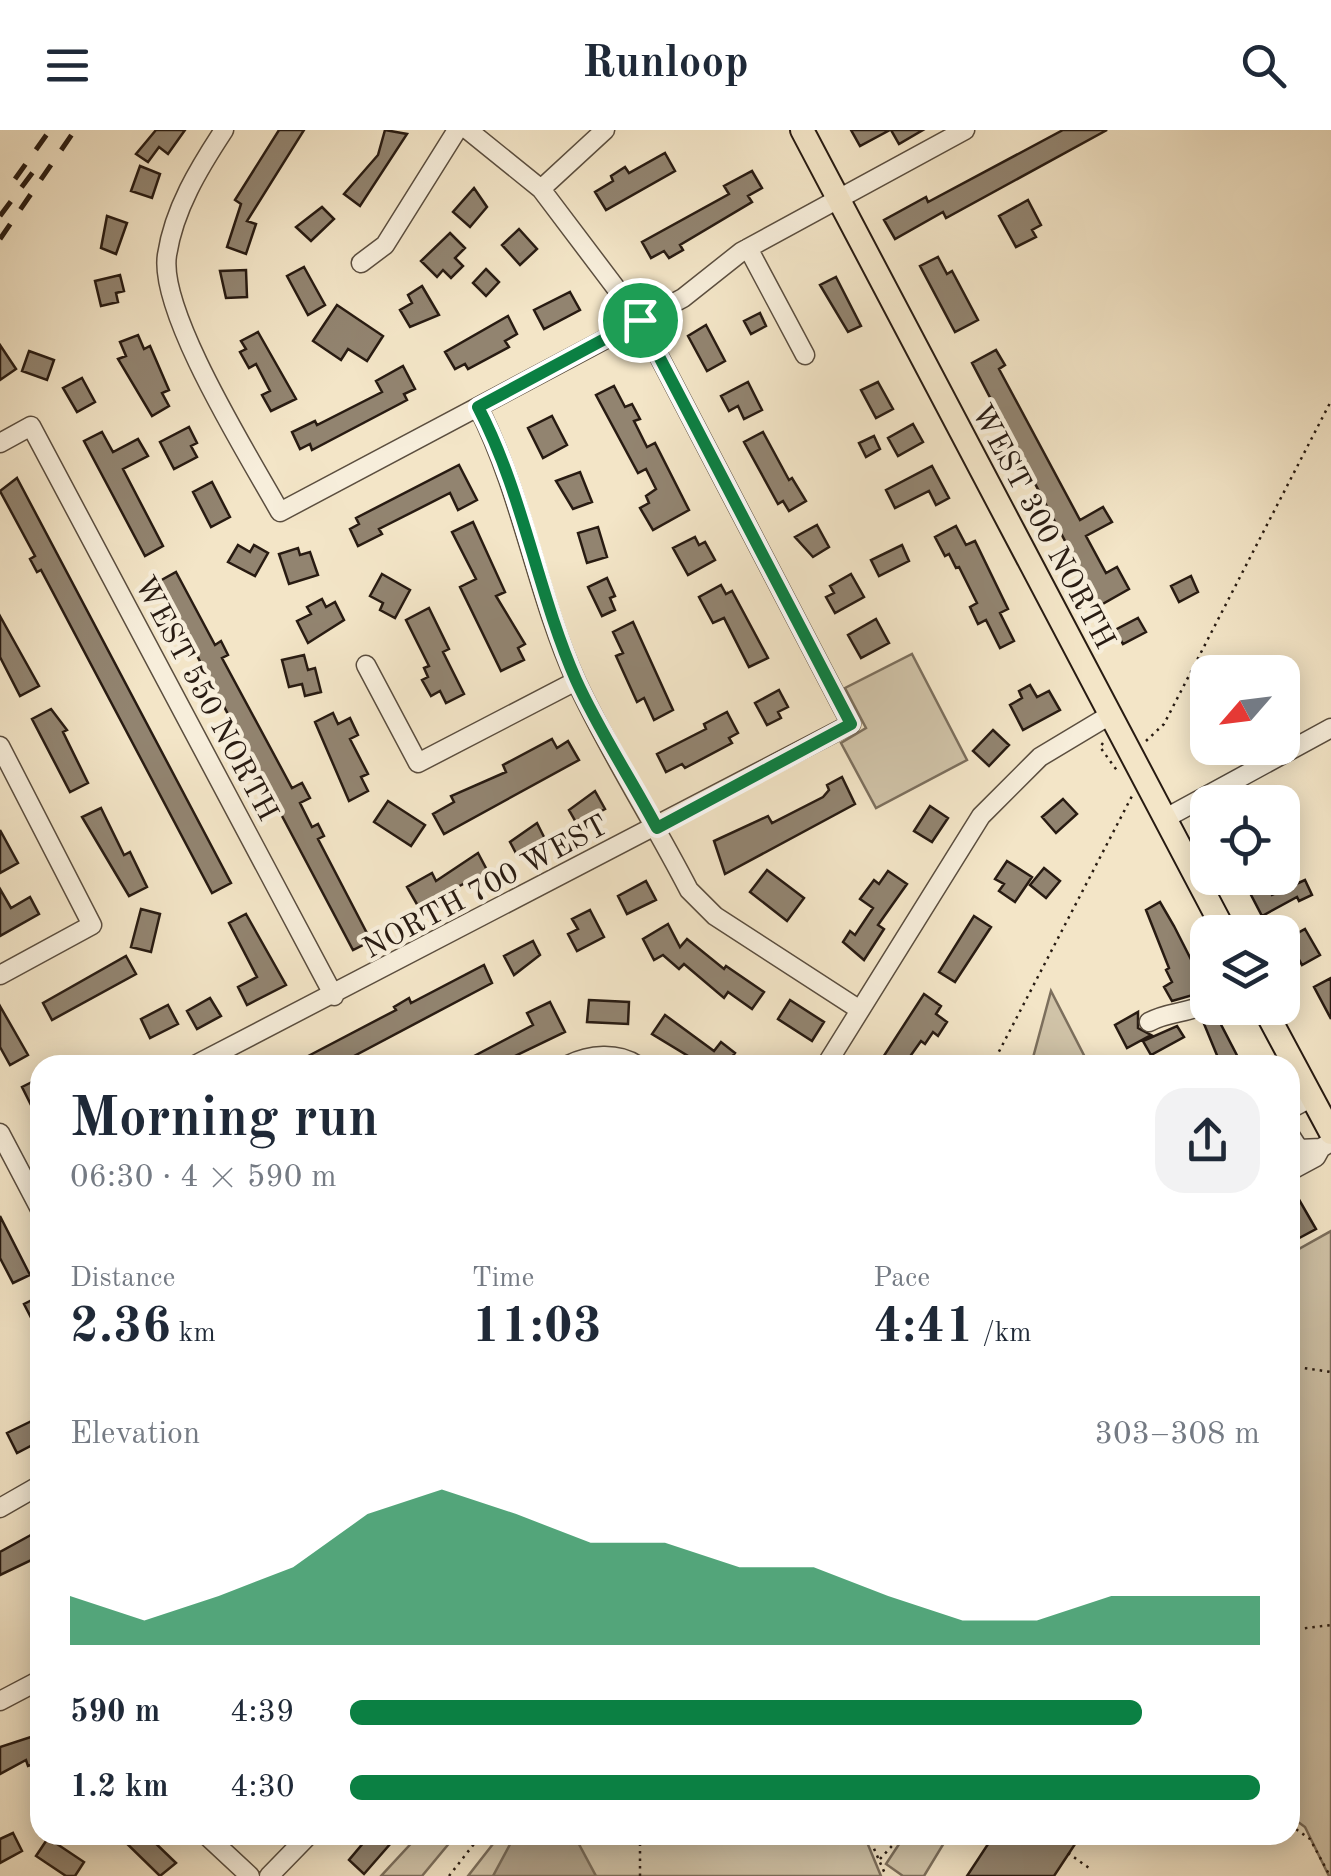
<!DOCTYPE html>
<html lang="en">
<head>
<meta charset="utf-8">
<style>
	body { margin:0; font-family:"Old Standard TT",serif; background:#f2f2f3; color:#1f2937; height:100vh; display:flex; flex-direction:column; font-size:38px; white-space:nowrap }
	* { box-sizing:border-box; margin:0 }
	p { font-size:32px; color:#747a83 }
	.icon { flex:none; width:55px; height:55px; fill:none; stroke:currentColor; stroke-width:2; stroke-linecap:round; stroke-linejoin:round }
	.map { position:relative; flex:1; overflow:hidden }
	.sheet { position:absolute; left:30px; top:925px; width:1270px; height:790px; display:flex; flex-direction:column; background:#fff; border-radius:30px; box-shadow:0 5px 25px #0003 }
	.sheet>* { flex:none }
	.needle { width:65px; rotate:242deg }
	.fabs { position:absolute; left:1190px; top:525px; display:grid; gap:20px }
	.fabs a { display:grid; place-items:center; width:110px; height:110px; border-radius:20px; background:#fff; box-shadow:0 5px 25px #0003; font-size:50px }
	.pin { position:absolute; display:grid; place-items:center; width:85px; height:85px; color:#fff; margin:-42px; border:5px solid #fff; border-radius:50%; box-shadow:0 2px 10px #0007 }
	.round { display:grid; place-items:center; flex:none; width:105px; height:105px; border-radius:30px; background:#f2f2f3 }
	.headline { display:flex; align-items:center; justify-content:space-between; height:170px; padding:0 40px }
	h1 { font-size:55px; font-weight:800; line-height:75px }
	.figures { display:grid; grid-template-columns:repeat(3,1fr); gap:15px; height:170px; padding:10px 40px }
	.figures div { display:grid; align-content:center }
	.figures b { font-size:50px; font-weight:800 }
	.figures small { font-size:28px; font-weight:400 }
	.figures p { font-size:28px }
	.chart { height:280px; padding:20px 40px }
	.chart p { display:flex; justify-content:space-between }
	.chart svg { width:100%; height:180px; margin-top:10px; fill:#0b8043; opacity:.7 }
	ul { padding:0 40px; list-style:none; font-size:32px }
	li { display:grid; grid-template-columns:160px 120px 1fr; align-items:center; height:75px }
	li i { height:25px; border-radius:12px; background:#0b8043 }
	header { display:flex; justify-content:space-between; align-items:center; height:130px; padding:0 40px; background:#fff; font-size:45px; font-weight:800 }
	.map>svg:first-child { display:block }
	.green { fill:#d0c3a8; stroke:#7c6f5d; stroke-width:2.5 }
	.water { fill:#aea089; stroke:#786b59; stroke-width:2.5 }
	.building { fill:#928470; stroke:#281b12; stroke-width:2.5 }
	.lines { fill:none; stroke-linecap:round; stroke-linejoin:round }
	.minor-casing { stroke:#5b4e3f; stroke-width:21 }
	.major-casing { stroke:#281b12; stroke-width:26 }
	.path { stroke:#281b12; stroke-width:2.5; stroke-dasharray:2.5 5; stroke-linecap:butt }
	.minor { stroke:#f7eedb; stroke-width:18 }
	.major { stroke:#f3e5c7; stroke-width:22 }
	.rail { stroke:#281b12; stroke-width:5; stroke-dasharray:18 18; stroke-linecap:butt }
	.route-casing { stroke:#fff; stroke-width:20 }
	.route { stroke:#0b8043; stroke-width:12 }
	.labels { text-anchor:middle; stroke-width:9; stroke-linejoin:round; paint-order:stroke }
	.street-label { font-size:30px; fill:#281b12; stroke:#f7eedb }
</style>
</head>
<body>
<header><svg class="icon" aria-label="menu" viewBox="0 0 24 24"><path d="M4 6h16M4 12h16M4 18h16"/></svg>Runloop<svg class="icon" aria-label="search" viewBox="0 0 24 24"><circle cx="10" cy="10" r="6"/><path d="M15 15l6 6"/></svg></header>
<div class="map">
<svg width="1331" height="1746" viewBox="0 0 1331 1746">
	<rect width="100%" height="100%" fill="#f3e5c7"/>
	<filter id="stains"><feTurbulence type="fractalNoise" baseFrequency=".002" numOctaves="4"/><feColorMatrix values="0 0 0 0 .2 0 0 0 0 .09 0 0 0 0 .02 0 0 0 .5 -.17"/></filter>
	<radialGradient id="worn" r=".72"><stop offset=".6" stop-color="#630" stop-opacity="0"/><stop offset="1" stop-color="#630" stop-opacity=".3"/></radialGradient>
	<!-- green -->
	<path class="green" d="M912,524L967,630L876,678L841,613L866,598L845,558Z
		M1051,861L1089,935H1031Z
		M1331,1101V1746H1329L1305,1697L1290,1686V1124Z
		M419,1705H456L422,1746H381Z
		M500,1705H864L881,1746H468Z
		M905,1705H931L944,1713L924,1746H903L886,1734Z"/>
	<!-- water -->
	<path class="water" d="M515,1705H574L596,1746H493Z"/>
	<!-- building -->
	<path class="building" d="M156,0H185L168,24L159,17L148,32L136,24Z
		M279,0H304L247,91L256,94L246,124L227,117L241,74L235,70Z
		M385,0L407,4L360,76L344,64L378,25Z
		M851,0H890L860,16Z
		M891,0H923L899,14Z
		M1063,0H1107L946,88L943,82L895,109L884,90L926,67L928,72Z
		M665,23L675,41L606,80L595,62L613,51L611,46L625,37L629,43Z
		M140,36L160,44L152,68L131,61Z
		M752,41L762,58L748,66L752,72L680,115L683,120L669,128L664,121L651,128L642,112L729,64L724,56Z
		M474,58L487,77L470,97L453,82Z
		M1028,70L1041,95L1032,100L1036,107L1016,117L999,86Z
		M322,77L334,89L311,111L296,97Z
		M107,86L127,93L116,124L101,118Z
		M519,99L537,119L520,135L502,115Z
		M450,103L465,118L455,128L463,136L451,148L443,140L437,147L421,131Z
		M938,127L947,144L952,141L978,190L955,202L920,136Z
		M304,137L325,175L308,185L287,146Z
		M486,139L499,152L486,166L473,153Z
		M246,140L247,167L226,168L220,141Z
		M120,145L124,161L116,163L118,172L101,176L95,151Z
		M836,147L861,196L848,202L820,155Z
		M422,156L439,185L410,197L400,180L412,173L408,165Z
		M570,162L580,180L544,199L534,180Z
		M337,175L383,206L367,231L348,219L341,230L313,211Z
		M760,183L766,196L751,204L744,191Z
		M508,186L517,204L505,211L509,217L468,239L465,234L455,239L445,222Z
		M706,195L725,231L707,241L688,206Z
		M258,202L296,269L271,281L262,265L270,261L256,234L249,238L240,222L246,219L241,211Z
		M138,205L144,219L150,216L169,260L162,263L169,276L152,286L118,229L126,226L120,212Z
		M0,215L16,239L0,250Z
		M996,220L1005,235L999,239L1080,390L1103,377L1112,392L1086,406L1106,443L1117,437L1129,459L1099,476L972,233Z
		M29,221L54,230L47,250L22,241Z
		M403,236L415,259L404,264L407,270L312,320L310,314L300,319L292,302L315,291L317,295L382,262L376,251Z
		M82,248L95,272L77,282L63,258Z
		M748,252L762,280L744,289L738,276L729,281L721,266Z
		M878,252L893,279L876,288L861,260Z
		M614,256L625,277L632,274L640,289L634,291L647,317L655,313L689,380L653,400L640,378L649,373L646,366L656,359L646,339L638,343L596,265Z
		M552,286L567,315L543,328L528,298Z
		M913,294L923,312L898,326L888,308Z
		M189,297L197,313L191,316L197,327L174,339L160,312Z
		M102,302L113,322L138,309L148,326L123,339L163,416L145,426L84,311Z
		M763,302L789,350L792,348L806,371L789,381L783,371L778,374L744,312Z
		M874,306L880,319L866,327L859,313Z
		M459,335L477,370L458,380L450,363L379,399L382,404L358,416L350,399L359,394L356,388Z
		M932,336L949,368L936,375L929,361L895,378L886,360Z
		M580,342L592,372L573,379L556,351Z
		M17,348L231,753L212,763L41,440L37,442L30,429L35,426L0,361Z
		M212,352L230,387L211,397L193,362Z
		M473,392L505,462L496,466L525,514L518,518L524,530L501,541L460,457L476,449L452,402Z
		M817,395L829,417L813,427L795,407Z
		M956,396L966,415L975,411L1008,479L1000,483L1014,511L1000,518L986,490L978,494L970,477L977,473L959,437L956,438L949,424L945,426L935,407Z
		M598,397L607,427L587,433L578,403Z
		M695,407L699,415L705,412L715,430L688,445L673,418Z
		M238,415L250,422L254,415L268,423L255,446L228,432Z
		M902,415L909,431L879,446L871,430Z
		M298,418L300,425L310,422L318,445L289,454L279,424Z
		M176,442L215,515L221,511L228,525L222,528L292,658L302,653L310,668L300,673L312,697L318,694L324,706L318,709L371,811L353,820L158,452Z
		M382,444L410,460L395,488L380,480L383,473L370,466Z
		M851,444L864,467L835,483L826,467L834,463L830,456Z
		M1191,446L1198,462L1179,472L1171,456Z
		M607,448L615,466L610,468L615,480L602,486L588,457Z
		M721,455L726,464L732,461L768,528L749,537L724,488L713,493L699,467Z
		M322,469L326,477L335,472L344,490L308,513L297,491L311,484L307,477Z
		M429,478L449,519L443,522L464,564L446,573L440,561L431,566L422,550L428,547L424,538L429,536L406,490Z
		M0,486L39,556L20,566L0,527Z
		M1138,488L1146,502L1123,514L1115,500Z
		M876,489L889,513L861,528L848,505Z
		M633,492L673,580L654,590L644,568L637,572L616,526L623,523L613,502Z
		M304,525L308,540L315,538L321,562L305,566L302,554L289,557L282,530Z
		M1030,555L1037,567L1049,561L1060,580L1023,600L1010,575L1022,568L1019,561Z
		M779,560L788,577L778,582L781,588L767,595L755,573Z
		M51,579L67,600L63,602L88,653L70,662L32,589Z
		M727,582L738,603L729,608L732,613L685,638L682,634L666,642L657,624L706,599L704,594Z
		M333,583L338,594L350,588L358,605L350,609L368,644L361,647L368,661L349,671L315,592Z
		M993,600L1009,615L989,636L973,621Z
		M552,609L557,618L568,611L579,630L444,704L433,684L454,672L451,666L506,642L503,635Z
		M842,647L855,674L725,744L714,711L768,686L772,693L823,667L829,660L827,655Z
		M595,661L605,679L577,694L569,680Z
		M1063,669L1077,684L1056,703L1042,687Z
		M388,671L425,695L411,716L374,692Z
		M930,676L948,688L932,712L914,701Z
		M101,678L124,725L130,722L147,757L129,766L82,687Z
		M537,693L546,711L518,727L510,712Z
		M0,700L18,733L0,743Z
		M478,723L488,742L418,776L407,757L432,743L436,751Z
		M1007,731L1032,747L1015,772L999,761L1004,754L995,749Z
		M1044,738L1060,751L1046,768L1030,755Z
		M767,740L804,768L787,791L750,762Z
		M888,741L907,754L878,795L884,799L864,830L843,812L850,801L855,805L873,778L860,769L874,750L879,754Z
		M1305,750L1312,765L1299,771L1297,767L1262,786L1249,761L1265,753L1272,765Z
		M646,751L656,770L627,784L618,766Z
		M0,759L11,778L30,767L39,784L0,806Z
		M1160,772L1174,796L1207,861L1172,871L1164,857L1172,852L1166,840L1169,838L1146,780Z
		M141,779L160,784L151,822L131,817Z
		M590,780L604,807L577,821L568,804L578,799L572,789Z
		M246,784L286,855L247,875L238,857L257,847L229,793Z
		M974,786L991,797L955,852L939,842Z
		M668,794L680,817L687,809L724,839L726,836L764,862L752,879L728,862L724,868L684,834L679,839L663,825L654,830L643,809Z
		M1305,799L1320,825L1302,835L1297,826L1286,832L1282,812Z
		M533,811L540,825L514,845L504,826Z
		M126,826L136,844L52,890L43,873Z
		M484,835L492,853L337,935H291L396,880L394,877L409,868L411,873Z
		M1331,848V889L1314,857Z
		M924,864L941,876L936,884L947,892L938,906L933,902L925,914L921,911L904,935H878Z
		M210,868L221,886L197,899L187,881Z
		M589,870L629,872L628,894L587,892Z
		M790,870L824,892L812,911L778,889Z
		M550,872L565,902L496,935H457L533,895L527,883Z
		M168,875L178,894L150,908L141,889Z
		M0,876L28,925L10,935L0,917Z
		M1138,882V898L1151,905L1127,918L1115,895Z
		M1215,883L1242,935H1221L1202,889Z
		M665,885L714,921L721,912L735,923L726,935H703L652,904Z
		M1177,896L1184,907L1151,925L1143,911Z
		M40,948V993L22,957Z
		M1290,1054L1316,1099L1290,1113Z
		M0,1086L30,1145L13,1153L0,1128Z
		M40,1166V1205L24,1174Z
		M40,1287V1311L17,1323L7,1303Z
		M40,1400V1426L0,1445V1422Z
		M40,1604V1632L28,1636L26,1630L0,1644V1617Z
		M13,1703L22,1721L0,1733V1709Z
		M118,1705H147L176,1733L160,1746Z
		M370,1705H398L364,1744L349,1730Z
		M994,1705H1081L1054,1746H967Z
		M48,1708L84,1732L75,1746H66L36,1726Z"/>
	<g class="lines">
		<defs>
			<path id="minor" d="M224,0C199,38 174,79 167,125C158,182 250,328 280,382L683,168L741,122L965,0
				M541,59L605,0
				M748,118L805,225
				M361,133L385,115L457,0
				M478,277C522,364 536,462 576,551C609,622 653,690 689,760L715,786L860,880
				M0,313L31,296L334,866
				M366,535L418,633L576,551
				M0,616L92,795L0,845
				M1164,689L1331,598
				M1149,892C1169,881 1187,884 1208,873
				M195,935L851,594L640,190L541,59L468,0
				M568,935C590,924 617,922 637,935
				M826,935L981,686L1040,627L1110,585
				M1290,979L1312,967
				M0,1003L40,1079
				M1290,1005L1299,1019L1321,1018L1331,1012
				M1290,1041L1316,1027L1321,1018
				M0,1378L40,1355
				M0,1571L40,1550
				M206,1705L250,1746
				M269,1746L309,1705"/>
			<path id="major" d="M802,0L1225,802
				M1264,878L1331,1003"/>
		</defs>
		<!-- minor casing -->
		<use href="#minor" class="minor-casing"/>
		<!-- major casing -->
		<use href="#major" class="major-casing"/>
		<!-- path -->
		<path class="path" d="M1146,611L1164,594L1331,271
			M1103,613L1100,617L1118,642
			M992,935L1132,666
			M1290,1236L1331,1242
			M1290,1500L1331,1495
			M1290,1517L1294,1501
			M1290,1695L1310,1709L1330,1746
			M868,1705L886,1746
			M1068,1723L1089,1738
			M880,1729L902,1705
			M449,1746L481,1705
			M640,1746V1705"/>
		<!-- minor -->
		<use href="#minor" class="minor"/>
		<!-- major -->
		<use href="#major" class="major"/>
		<!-- rail -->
		<path class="rail" d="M15,49L50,0
			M0,86L33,42
			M0,109L75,0"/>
	</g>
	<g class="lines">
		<defs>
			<path id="route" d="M640,190L851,594L657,698C631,649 599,601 576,550C537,461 523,363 478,277Z"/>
		</defs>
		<!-- route casing -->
		<use href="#route" class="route-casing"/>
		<!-- route -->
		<use href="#route" class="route"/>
	</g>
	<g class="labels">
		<!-- street labels -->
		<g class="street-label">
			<text transform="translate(1044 396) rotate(62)" y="10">WEST 300 NORTH</text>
			<text transform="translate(207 568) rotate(62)" y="10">WEST 550 NORTH</text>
			<text transform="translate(485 756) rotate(-28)" y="10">NORTH 700 WEST</text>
		</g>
	</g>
	<rect width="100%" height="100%" filter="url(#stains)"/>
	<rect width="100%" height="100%" fill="url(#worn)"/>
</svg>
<div class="fabs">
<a><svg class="needle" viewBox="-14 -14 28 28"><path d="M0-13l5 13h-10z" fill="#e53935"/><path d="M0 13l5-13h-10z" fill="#747a83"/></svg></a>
<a><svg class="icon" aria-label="locate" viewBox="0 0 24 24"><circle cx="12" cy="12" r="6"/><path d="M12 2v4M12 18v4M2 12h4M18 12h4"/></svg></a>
<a><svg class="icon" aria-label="layers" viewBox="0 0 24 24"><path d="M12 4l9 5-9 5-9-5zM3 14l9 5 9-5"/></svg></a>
</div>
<div class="pin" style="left:640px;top:190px;background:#1e9e55"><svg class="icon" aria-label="arrive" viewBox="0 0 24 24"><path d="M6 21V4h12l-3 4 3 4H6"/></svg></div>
<section class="sheet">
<div class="headline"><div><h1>Morning run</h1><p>06:30 · 4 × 590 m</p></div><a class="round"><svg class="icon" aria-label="share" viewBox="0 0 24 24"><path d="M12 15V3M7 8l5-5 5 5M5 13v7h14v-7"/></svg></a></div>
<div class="figures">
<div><p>Distance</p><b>2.36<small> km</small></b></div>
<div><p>Time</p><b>11:03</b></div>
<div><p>Pace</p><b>4:41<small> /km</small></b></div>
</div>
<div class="chart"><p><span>Elevation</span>303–308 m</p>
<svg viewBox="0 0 160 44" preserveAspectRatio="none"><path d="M0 44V32L10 38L20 32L30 25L40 12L50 6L60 12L70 19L80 19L90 25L100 25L110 32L120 38L130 38L140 32L150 32L160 32V44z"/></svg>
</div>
<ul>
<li><b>590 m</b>4:39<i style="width:87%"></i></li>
<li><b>1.2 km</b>4:30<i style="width:100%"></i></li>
</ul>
</section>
</div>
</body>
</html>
